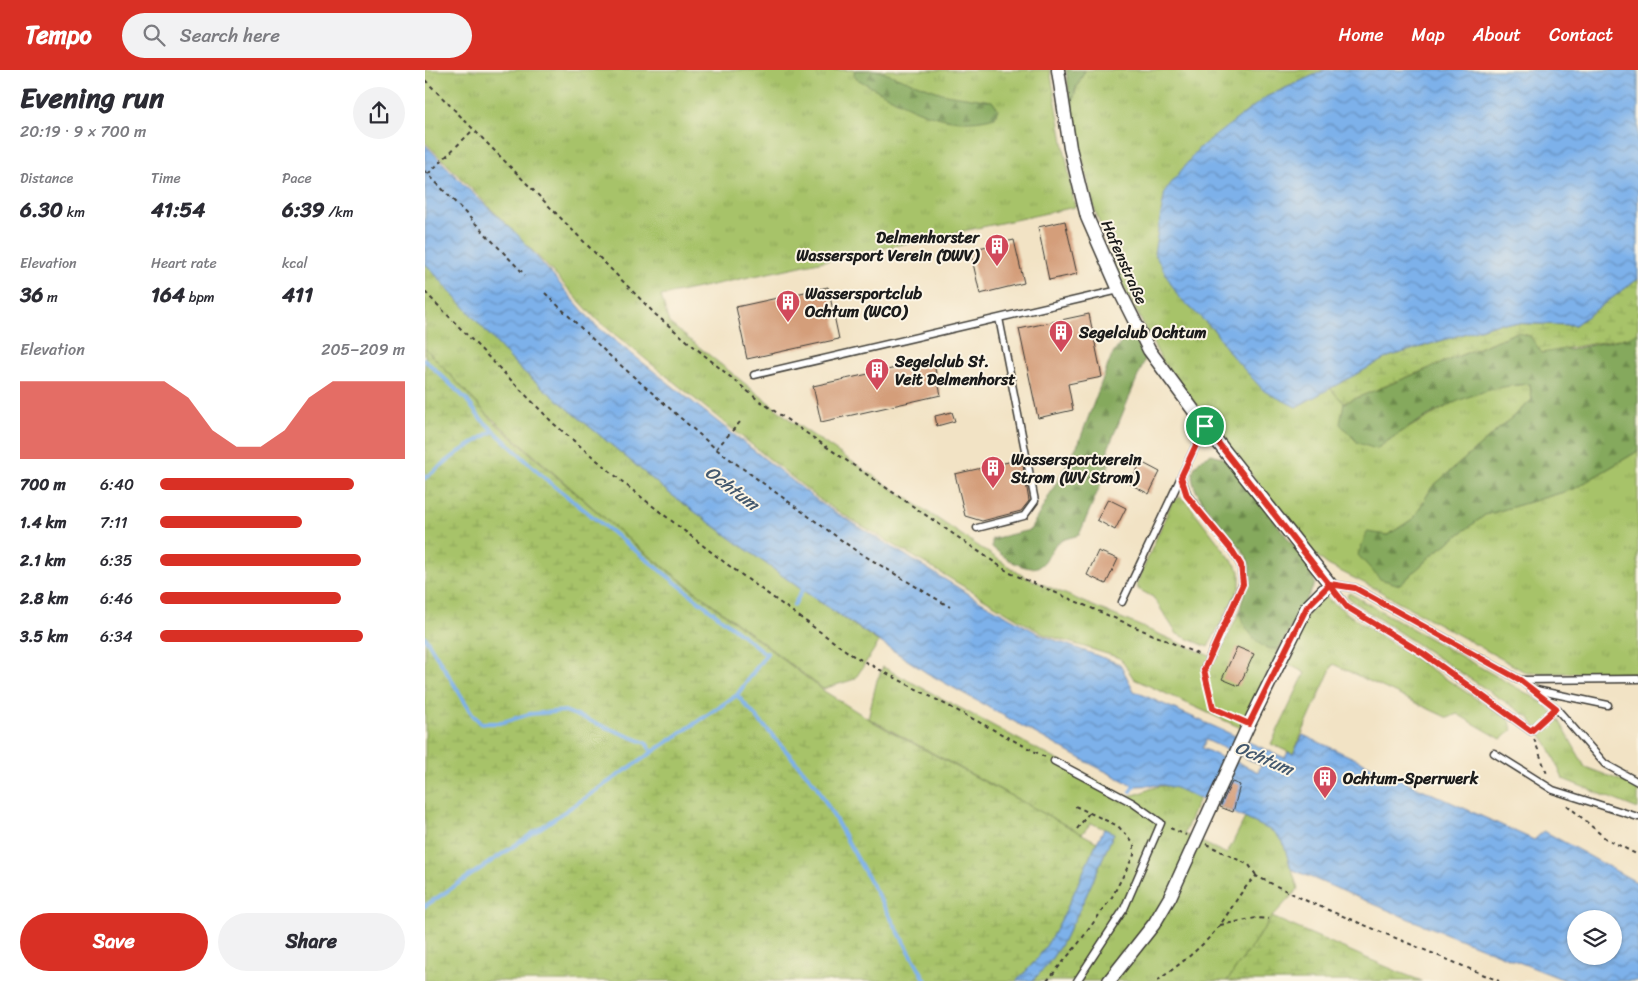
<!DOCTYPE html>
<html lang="en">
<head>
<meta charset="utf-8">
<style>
	body { margin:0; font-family:Sriracha,sans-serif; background:#f2f2f3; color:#2b2b33; height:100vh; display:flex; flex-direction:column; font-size:19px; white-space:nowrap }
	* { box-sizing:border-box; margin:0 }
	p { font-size:16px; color:#7c7c81 }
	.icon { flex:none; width:28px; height:28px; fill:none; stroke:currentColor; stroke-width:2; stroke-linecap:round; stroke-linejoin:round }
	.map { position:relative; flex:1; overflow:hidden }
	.sheet { display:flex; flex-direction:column; background:#fff; width:425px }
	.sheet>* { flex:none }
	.buttons { position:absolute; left:1142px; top:840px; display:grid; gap:10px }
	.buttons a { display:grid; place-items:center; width:55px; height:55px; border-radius:50%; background:#fff; box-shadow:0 1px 4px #0004; font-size:25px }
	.pin { position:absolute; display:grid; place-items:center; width:42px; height:42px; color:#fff; margin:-21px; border:2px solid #fff; border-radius:50%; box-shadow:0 1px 5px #0007 }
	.round { display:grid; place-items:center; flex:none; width:52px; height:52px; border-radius:26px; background:#f2f2f3 }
	.overview { display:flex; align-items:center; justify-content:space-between; height:85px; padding:0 20px }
	h1 { font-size:28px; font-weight:800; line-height:38px }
	.stats { display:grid; grid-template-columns:repeat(3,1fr); gap:8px; height:85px; padding:5px 20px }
	.stats div { display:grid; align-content:center }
	.stats b { font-size:21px; font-weight:800 }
	.stats small { font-size:14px; font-weight:400 }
	.stats p { font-size:14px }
	.chart { height:140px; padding:10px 20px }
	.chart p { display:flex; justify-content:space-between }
	.chart svg { width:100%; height:90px; margin-top:5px; fill:#d93025; opacity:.7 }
	.cta { display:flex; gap:10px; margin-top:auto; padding:10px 20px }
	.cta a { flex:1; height:58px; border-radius:30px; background:#d93025; color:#fff; font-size:20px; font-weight:800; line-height:58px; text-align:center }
	.cta a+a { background:#f2f2f3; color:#2b2b33 }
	ul { padding:0 20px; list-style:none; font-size:16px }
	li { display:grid; grid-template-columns:80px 60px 1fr; align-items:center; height:38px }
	li i { height:12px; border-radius:6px; background:#d93025 }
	header { display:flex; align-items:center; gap:30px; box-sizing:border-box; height:70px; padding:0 25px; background:#d93025; color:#fff }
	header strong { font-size:24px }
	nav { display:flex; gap:28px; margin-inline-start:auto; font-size:18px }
	.search { width:350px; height:45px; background:#f2f2f3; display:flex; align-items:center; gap:12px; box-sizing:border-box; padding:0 18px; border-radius:28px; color:#7c7c81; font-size:19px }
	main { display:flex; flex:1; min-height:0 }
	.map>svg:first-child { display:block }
	.grass { fill:url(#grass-tufts); stroke:#627042 }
	.forest { fill:url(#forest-firs); stroke:#50623c }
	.wetland { fill:url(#wetland-marsh); stroke:#627042 }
	.water { fill:url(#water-waves); stroke:#4c6683; fill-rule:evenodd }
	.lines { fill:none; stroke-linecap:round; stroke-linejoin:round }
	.stream { stroke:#7db1ea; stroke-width:4 }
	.building { fill:#d49e7a }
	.lane-casing { stroke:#3c3a35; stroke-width:9 }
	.street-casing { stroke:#3c3a35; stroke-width:15 }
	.path { stroke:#3c3a35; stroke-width:2; stroke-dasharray:4 4; stroke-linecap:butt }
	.lane { stroke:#fff; stroke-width:6 }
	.street { stroke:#fff; stroke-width:12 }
	.route-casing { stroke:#fff; stroke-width:10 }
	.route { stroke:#d93025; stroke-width:6 }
	.labels { text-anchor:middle; stroke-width:4; stroke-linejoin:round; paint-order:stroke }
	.poi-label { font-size:16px; font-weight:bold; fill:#1c1c1c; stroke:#fcf5e5; text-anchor:start }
	.street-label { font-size:16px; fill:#1c1c1c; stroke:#fcf5e5 }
	.water-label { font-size:18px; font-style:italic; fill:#43586e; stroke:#fcf5e5 }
</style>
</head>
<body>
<header>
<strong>Tempo</strong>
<div class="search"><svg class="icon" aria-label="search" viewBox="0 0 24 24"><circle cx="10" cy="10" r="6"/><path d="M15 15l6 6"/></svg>Search here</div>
<nav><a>Home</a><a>Map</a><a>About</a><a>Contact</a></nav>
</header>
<main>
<section class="sheet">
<div class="overview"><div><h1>Evening run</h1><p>20:19 · 9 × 700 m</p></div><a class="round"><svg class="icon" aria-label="share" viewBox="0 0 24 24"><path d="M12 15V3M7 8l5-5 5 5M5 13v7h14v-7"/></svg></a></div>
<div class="stats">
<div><p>Distance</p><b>6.30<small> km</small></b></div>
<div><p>Time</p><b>41:54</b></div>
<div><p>Pace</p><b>6:39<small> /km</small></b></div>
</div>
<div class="stats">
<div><p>Elevation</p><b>36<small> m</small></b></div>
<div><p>Heart rate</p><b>164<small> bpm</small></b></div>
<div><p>kcal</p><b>411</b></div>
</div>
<div class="chart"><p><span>Elevation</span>205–209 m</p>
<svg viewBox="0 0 160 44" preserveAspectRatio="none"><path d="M0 44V6L10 6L20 6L30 6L40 6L50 6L60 6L70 14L80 30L90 38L100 38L110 30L120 14L130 6L140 6L150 6L160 6V44z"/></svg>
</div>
<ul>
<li><b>700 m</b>6:40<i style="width:79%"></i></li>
<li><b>1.4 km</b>7:11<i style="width:58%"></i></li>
<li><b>2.1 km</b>6:35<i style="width:82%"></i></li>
<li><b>2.8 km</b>6:46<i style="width:74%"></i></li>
<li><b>3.5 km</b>6:34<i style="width:83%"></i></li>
</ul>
<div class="cta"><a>Save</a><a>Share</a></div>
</section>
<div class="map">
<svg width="1213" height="911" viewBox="0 0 1213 911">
	<defs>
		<pattern id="grass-tufts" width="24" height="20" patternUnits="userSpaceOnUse" patternTransform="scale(1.25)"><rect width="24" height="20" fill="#a7c369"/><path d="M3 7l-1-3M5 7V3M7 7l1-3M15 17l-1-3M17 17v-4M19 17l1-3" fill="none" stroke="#8fa75a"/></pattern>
		<pattern id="forest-firs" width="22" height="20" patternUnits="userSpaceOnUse" patternTransform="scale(1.25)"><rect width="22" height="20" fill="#85a95d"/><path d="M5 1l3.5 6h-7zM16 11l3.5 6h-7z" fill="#6c894c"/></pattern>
		<pattern id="wetland-marsh" width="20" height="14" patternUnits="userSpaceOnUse" patternTransform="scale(1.25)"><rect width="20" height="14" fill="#a7c369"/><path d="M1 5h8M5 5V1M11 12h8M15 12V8" fill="none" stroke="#8fa75a"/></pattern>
		<pattern id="water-waves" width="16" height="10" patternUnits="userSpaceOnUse" patternTransform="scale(1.25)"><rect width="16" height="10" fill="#7db1ea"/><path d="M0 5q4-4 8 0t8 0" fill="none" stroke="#668fbd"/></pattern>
	</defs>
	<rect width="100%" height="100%" fill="#fcf5e5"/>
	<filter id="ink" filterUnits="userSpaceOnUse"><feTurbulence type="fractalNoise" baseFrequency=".02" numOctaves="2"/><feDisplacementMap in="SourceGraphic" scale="10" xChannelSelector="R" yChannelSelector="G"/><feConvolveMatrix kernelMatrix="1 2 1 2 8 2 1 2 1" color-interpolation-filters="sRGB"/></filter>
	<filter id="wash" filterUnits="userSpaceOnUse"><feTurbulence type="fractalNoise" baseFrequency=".0096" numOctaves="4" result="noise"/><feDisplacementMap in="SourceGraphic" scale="20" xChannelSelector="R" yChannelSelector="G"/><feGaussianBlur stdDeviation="1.12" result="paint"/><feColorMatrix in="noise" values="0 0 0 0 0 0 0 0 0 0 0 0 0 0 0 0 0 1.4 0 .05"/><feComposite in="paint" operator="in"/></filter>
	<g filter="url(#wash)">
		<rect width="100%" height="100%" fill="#f2e3c5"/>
		<!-- grass -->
		<path class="grass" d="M0,0H625L650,137L236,226L244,253L368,352L598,506L792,589L815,541L821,556L841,578L854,579L816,658L709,609L695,588L618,564L399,433L172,250L108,181L0,72Z
			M660,0H900L841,27L753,226L789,260L807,286L871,337L905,318L919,333L916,355L951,379L973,364L1042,325L1071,317L1105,314L1107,330L1007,417L989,448L963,465L975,515L1008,484L1060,445L1149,419L1213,381V603H1102L949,518L903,495L889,484L737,291L690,200L669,137L646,39L651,19Z
			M0,193L93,297L244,423L377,520L454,572L430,609L398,619L209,474L61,343L0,278Z
			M755,427L762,432L815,501V516L783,577L752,564L728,527L713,519L712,513L747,432Z
			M924,523L1117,632L1133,648L1160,697L1213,717V739L1138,709L1124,677L1105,648L931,534L922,526Z
			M898,525L930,549L1085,651L1087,660L1076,669L1032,644L1023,648L908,594L868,684L846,674L880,603L858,591L885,540Z
			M458,597L700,726C715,726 724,717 737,716C749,714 764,724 774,729L759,764L802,784L820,748L849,762L858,772L873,819L847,847L802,911H607C643,879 668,807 689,763L666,753L657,764L443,648L452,610Z"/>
		<!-- forest -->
		<path class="forest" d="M430,0H451L520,24L567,31L573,39L570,47C519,62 476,33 432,9L429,5Z
			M641,0H660L651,19L646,39Z
			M1093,262L1144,280L1205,267L1213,262V381L1149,419L1060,445L1008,484L975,515L955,509L933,485L942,462L963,465L989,448L1007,417L1107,330L1105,314C1047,316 997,347 951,379L933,373L915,354L919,333Z
			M701,265L709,267L720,289L683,379L684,395L654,465C648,467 637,469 632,473C626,479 623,490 616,495C602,505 577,486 567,477V469L605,460L654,372L686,287Z
			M787,384L796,387L808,396L887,500L890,514L854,579C849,579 844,579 839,577C830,571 814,552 815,540C817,522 831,507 822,488C809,460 732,406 787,384Z"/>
		<!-- wetland -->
		<path class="wetland" d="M1213,209V262L1205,267L1117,283L1105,266L1092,262L919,333L905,318L963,287L1074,253L1150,255Z
			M0,278L68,351L211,476L399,621L450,653L672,772C649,819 632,876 591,911H0Z
			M847,847L976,903L997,911H802Z"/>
		<!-- water -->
		<path class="water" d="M900,0H1213V209L1150,255L1074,253L963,287L871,337L839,321L807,286L789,260L753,226L729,183L740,121L774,78L841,27Z
			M0,74L39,115L93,165L170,255L397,434L550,528L616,565L695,594L709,621L860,688L863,682L868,684L878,665L1109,770L1119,761L1213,813V911H1142L984,849L866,799L858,772L849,762L790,734L810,691L833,702L836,695L781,670L777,678L804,691L787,728L778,730L751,718L738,715L709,716L660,691L502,603L377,520L244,423L93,297L0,193ZM1151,849H1189V886H1151Z
			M679,759L689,763C668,807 643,879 607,911H591C636,872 651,809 679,759Z"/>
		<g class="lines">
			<!-- stream -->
			<path class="stream" d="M0,290L41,329L55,348L124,412L341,584
				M0,408L34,382L68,361
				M369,535L379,517
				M0,567L48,645L56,653H75L104,644L140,641L221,673L227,682
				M312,625L391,715L501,911
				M706,721L711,712
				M0,836L312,625L342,583"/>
		</g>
		<g id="blocks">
			<!-- building -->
			<path class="building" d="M640,151L652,204L624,210L613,157Z
				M589,170L599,213L555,224L545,180Z
				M403,217L414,269L322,289L311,237Z
				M664,244L677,307L643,314L648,340L613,348L594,259Z
				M508,290L516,325L396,352L388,316Z
				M527,342L530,351L512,356L510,346Z
				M597,389L604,431L596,441L557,451L540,446L530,404Z
				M716,392L735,402L724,424L705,414Z
				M683,429L701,438L690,460L672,450Z
				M673,481L693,489L681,514L662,505Z
				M812,577L829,584L814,616L797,609Z
				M807,712L815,715L808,742L795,737Z"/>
		</g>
	</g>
	<g filter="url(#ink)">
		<use href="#blocks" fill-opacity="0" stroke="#3c3a35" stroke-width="1"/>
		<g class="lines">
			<defs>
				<path id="lane" d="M329,305L694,220
					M756,407L763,426L808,482L816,495L818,513L779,600
					M552,458L599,446L610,431L574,248
					M905,514L930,518L1095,610L1131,638L1180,694L1213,712
					M905,514L922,537L999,584L1106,661L1131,638
					M697,532L780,356
					M1095,610L1213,609
					M1111,620L1183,635
					M1069,683L1128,720L1213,747
					M629,691L708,733L736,753L699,839L652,911"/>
				<path id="street" d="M633,0L645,78L662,147L694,220L724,280L780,356L905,514L882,537L824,654L745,827L729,854L684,911"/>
			</defs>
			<!-- lane casing -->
			<use href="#lane" class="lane-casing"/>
			<!-- street casing -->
			<use href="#street" class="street-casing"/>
			<!-- path -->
			<path class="path" d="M0,10L231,245L332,329L585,503L775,585
				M0,101L100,205
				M3,104L48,60
				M0,222L129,354L206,419L299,492L427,585L620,687
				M120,223L184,285L291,379L430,480L525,537
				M291,379L316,351
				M781,609L788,638L814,650
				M1109,669L1122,704
				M1142,735L1180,768L1213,785
				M745,758L761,765
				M652,759L664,743
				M781,774L824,795L831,805
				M795,855L831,848L844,849
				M622,911L653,874L687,827L709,785V774L693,756L650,736
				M732,911C755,894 777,878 795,855C807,838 816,820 831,806L884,832L1074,911"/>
			<!-- lane -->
			<use href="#lane" class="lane"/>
			<!-- street -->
			<use href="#street" class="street"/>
		</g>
	</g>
	<g class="lines" filter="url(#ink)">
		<defs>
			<path id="route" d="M780,356L756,407L762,426L808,482L816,495L818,514L779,600L788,638L824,654L882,537L905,514L930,518L1095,610L1131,638L1106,661L999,584L922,537L780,356"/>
		</defs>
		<!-- route casing -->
		<use href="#route" class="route-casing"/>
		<!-- route -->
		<use href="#route" class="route"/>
	</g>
	<!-- icons -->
	<defs>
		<symbol id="building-pin" viewBox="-11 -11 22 30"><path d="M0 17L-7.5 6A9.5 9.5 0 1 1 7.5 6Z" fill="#d1495b" stroke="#fcf5e5"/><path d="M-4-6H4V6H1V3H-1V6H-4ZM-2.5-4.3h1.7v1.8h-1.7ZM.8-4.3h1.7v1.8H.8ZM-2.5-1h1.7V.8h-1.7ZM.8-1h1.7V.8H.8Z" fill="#fff"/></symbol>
	</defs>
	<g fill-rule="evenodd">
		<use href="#building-pin" x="558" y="162" width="28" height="38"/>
		<use href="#building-pin" x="349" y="218" width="28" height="38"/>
		<use href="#building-pin" x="622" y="248" width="28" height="38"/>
		<use href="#building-pin" x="438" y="286" width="28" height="38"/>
		<use href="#building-pin" x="554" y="384" width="28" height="38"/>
		<use href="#building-pin" x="886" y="694" width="28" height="38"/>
	</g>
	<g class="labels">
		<!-- poi labels -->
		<g class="poi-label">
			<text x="554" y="173" text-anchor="end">Delmenhorster<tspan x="554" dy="18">Wassersport Verein (DWV)</tspan></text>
			<text x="380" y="229">Wassersportclub<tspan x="380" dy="18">Ochtum (WCO)</tspan></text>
			<text x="654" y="268">Segelclub Ochtum</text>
			<text x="470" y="297">Segelclub St.<tspan x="470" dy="18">Veit Delmenhorst</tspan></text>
			<text x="586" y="395">Wassersportverein<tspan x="586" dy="18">Strom (WV Strom)</tspan></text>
			<text x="918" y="714">Ochtum-Sperrwerk</text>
		</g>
		<!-- street labels -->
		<g class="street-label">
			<text transform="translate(700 192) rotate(66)" y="6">Hafenstraße</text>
		</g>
		<!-- water labels -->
		<g class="water-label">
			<text transform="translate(307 418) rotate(37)" y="6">Ochtum</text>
			<text transform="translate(839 688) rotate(23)" y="6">Ochtum</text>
		</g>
	</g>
</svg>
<div class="buttons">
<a><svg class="icon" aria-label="layers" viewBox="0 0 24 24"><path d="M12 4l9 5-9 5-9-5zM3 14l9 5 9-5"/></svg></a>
</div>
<div class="pin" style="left:780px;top:356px;background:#1e9e55"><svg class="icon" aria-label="arrive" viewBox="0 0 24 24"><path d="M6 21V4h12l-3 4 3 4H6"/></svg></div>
</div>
</main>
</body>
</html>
